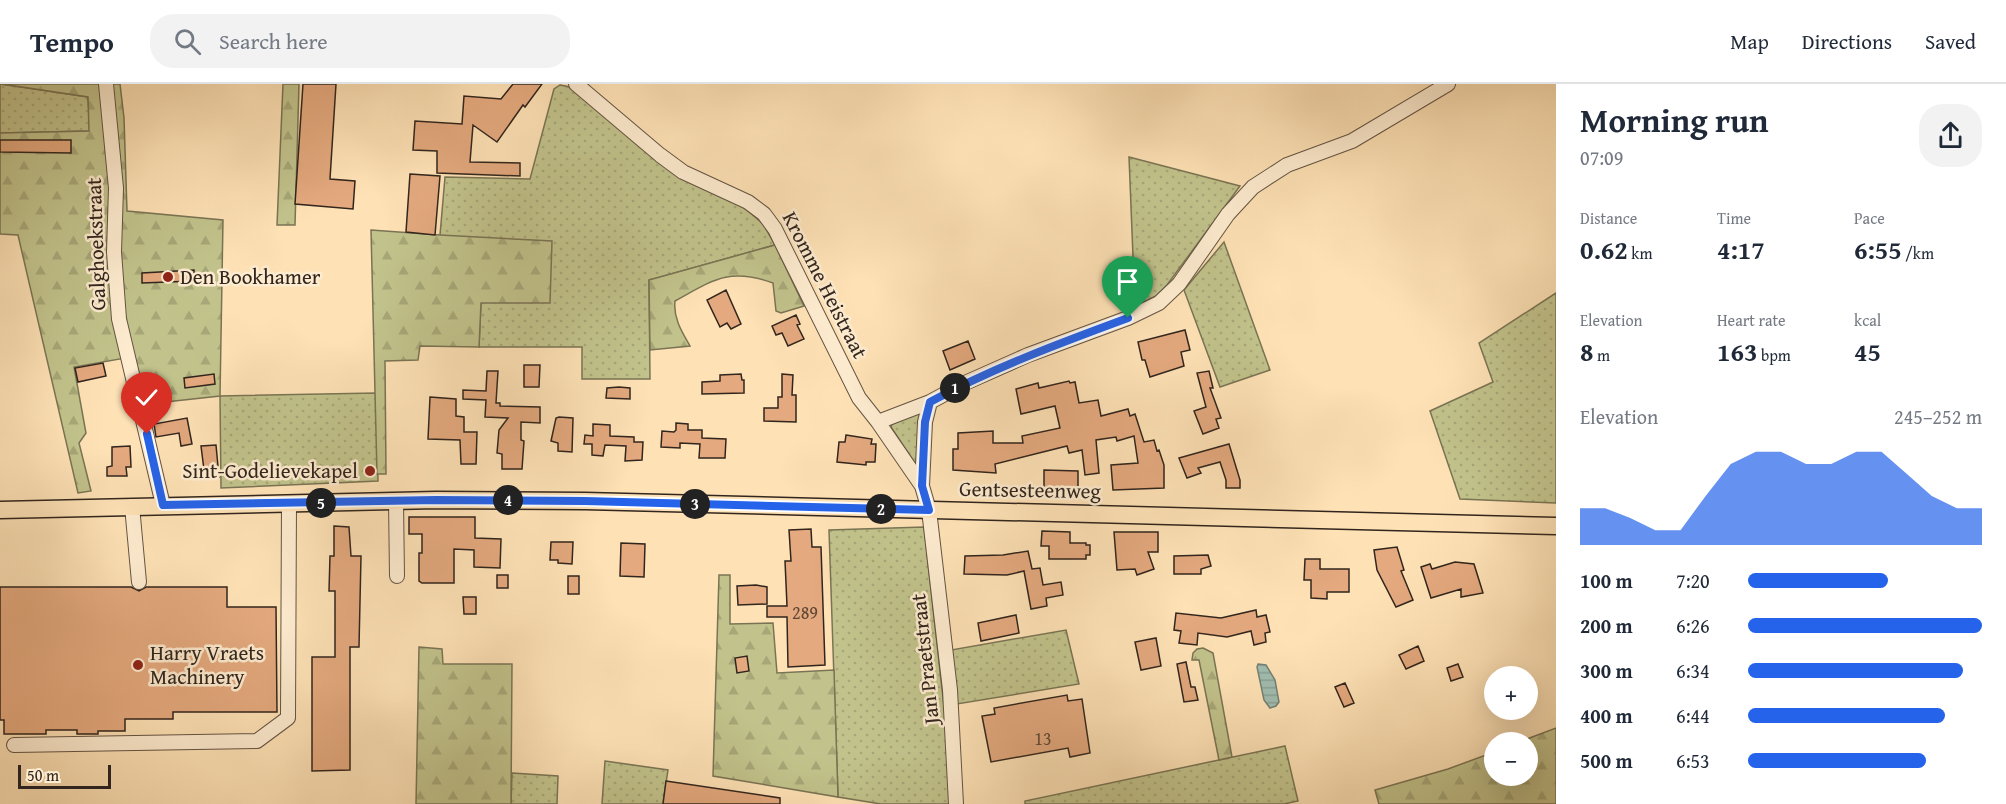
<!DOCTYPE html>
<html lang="en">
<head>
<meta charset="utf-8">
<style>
	body { margin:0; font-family:"Gentium Book Plus",serif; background:#f2f2f3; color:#1f2937; height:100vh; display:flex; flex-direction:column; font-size:22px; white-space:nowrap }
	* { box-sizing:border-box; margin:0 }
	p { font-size:20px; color:#747a83 }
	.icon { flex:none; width:33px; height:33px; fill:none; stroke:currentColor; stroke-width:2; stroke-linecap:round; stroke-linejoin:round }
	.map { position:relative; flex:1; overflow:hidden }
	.drawer { display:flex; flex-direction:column; background:#fff; width:450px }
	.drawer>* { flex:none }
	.fabs { position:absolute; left:1484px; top:582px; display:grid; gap:12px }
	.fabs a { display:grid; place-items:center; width:54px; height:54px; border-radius:50%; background:#fff; box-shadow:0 6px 24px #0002; font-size:30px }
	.scale { position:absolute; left:18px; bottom:15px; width:93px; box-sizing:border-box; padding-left:6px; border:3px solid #31251d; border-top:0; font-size:16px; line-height:21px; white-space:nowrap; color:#31251d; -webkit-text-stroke:4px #feecd0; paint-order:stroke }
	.pin { position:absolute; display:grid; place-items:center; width:51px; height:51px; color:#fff; margin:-62px -26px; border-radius:50% 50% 50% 0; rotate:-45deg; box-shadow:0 0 6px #0007 }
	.pin .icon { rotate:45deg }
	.km { position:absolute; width:30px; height:30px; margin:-15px; border-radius:50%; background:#222; color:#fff; font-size:16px; line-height:30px; text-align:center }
	.round { display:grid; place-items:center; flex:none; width:63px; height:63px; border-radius:24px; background:#f2f2f3 }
	.headline { display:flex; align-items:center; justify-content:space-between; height:102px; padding:0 24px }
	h1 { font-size:33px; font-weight:700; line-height:45px }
	.stats { display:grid; grid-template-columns:repeat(3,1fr); gap:9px; height:102px; padding:6px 24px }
	.stats div { display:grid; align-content:center }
	.stats b { font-size:26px; font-weight:700 }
	.stats small { font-size:16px; font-weight:400 }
	.stats p { font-size:16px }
	.chart { height:168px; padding:12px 24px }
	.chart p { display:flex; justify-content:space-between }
	.chart svg { width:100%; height:108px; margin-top:6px; fill:#2563eb; opacity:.7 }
	ul { padding:0 24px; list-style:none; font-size:20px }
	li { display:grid; grid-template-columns:96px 72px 1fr; align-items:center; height:45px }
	li i { height:15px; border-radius:8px; background:#2563eb }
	header { display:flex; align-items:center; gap:36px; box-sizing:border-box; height:84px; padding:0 30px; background:#fff; border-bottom:2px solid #e0e1e3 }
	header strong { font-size:28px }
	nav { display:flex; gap:33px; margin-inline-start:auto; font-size:21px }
	.search { width:420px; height:54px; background:#f2f2f3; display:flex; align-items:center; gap:15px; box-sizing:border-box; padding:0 21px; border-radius:24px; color:#747a83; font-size:22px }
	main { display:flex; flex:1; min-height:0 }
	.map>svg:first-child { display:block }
	.grass { fill:url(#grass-dots); stroke:#7a7454; stroke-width:1.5 }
	.forest { fill:url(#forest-firs); stroke:#7a7454; stroke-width:1.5 }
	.water { fill:url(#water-rules); stroke:#748075; stroke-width:1.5 }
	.building { fill:#e4a97e; stroke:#31251d; stroke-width:1.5 }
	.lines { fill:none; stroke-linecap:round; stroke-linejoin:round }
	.minor-casing { stroke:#645443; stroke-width:16 }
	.major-casing { stroke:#31251d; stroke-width:19 }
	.minor { stroke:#feecd0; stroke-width:14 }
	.major { stroke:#fee2b6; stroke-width:16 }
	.route-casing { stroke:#fff; stroke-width:12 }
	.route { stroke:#2563eb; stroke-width:8 }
	.poi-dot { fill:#8f2418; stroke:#feecd0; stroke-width:2 }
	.labels { text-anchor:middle; stroke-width:5; stroke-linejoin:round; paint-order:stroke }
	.number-label { font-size:18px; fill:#5e4635 }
	.street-label { font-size:21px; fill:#31251d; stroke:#feecd0 }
	.poi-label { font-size:21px; fill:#31251d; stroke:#feecd0; text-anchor:start }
</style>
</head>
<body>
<header>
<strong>Tempo</strong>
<div class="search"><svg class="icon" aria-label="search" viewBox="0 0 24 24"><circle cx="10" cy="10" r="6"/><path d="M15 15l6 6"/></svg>Search here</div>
<nav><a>Map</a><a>Directions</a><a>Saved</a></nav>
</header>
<main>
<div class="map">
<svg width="1556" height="720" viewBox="0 0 1556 720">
	<defs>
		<pattern id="grass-dots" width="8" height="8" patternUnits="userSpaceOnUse" patternTransform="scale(1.5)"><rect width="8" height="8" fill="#c2c38c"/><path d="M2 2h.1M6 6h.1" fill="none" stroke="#a7a778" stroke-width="1.8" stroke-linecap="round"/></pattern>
		<pattern id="forest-firs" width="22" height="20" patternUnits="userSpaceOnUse" patternTransform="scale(1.5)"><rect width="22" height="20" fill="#c2c38c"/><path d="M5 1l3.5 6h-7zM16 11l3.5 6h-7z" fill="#a7a778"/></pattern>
		<pattern id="water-rules" width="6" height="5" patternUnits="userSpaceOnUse" patternTransform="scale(1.5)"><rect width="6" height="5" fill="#a0bdb0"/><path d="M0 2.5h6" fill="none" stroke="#8aa297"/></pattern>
	</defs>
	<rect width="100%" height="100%" fill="#fee2b6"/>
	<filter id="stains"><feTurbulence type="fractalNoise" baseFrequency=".00333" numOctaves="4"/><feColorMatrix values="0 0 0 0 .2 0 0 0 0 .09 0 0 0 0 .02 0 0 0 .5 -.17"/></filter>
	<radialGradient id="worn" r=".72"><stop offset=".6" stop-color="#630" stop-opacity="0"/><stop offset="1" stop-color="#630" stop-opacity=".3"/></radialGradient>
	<!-- grass -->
	<path class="grass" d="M0,0L88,13L90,47L0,49Z
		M560,1L570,3L644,65L746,125L763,140L775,161L649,196L650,295H582V263H479L481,219L440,151L445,93L530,95L554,5Z
		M1129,73L1240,102L1167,201L1156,212L1135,222Z
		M1224,158L1270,286L1220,303L1184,206Z
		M1556,209V419L1460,415L1430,327L1493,298L1479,259Z
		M376,309L378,397L221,404L220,312Z
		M918,329L920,331L917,382L891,343L892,340Z
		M924,443L949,668L951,720H881L838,713L829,446Z
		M1066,546L1079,600L957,620L951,566Z
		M1285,662L1298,717L1284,720H1025V717Z
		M605,677L668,686L663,719L665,720H602Z
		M512,689L558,692L557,720H511Z"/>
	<!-- forest -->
	<path class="forest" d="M2,0H120L124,34L127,127L223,136L220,312L138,321L125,274L74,283L86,349L79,359L91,407L78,409L18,151L0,150V49L89,47L88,13Z
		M283,0H299L295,141H277Z
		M371,146L440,151L552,157L550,219H481L479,263L420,262L418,276L385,277L386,390H377Z
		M775,161L804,222L781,229L776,227L773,199C729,183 713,196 675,217C673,234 682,248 690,262L650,266L649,196Z
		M719,491H730V540L773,539L777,589L834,586L838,713L713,692Z
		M419,563L442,565L443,580H512L511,720H416Z
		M1203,564L1213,569L1232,673L1219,676L1199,576H1192L1193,569L1197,565Z
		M1556,644V720H1379L1375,706L1448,685L1494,668V692H1527V658H1519Z"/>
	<!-- water -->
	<path class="water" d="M1258,580L1266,581L1275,596L1279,618L1276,622L1270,624L1264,616L1257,583Z"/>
	<!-- building -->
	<path class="building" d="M303,0H336L330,95L355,97L353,125L295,120Z
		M513,0H542L525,23L523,21L497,58L473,41L470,78L520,79V92L437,89V67L413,66L415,37L462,40L464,12L501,15Z
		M0,56H71V69L0,68Z
		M410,90L440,92L435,151L406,148Z
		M194,186V197L142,199V189Z
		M726,206L741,240L731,245L727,239L720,243L707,216Z
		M796,231L800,240L797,241L804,255L788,262L782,249L776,251L772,242Z
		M1185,246L1190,266L1181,268L1184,282L1150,293L1145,276H1142L1138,258Z
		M968,257L975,275L950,286L943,267Z
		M103,279L106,292L78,298L75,284Z
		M524,281H540L539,303H524Z
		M487,287H498L496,319H500V322L540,323V339L521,338V356L524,357L522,385H502V370L497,369L499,346L508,334L485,333L486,316L463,315V306L486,307Z
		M1209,287L1213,304H1210L1221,334L1216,335L1219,344L1203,350L1194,327L1206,323L1197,289Z
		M214,290L215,300L185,304L184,294Z
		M741,290L742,296H744V309L702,310V298L720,297V291Z
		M782,290L793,291L792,311H796V338L764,337V324H778V313H782Z
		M1069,297L1070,299L1075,298L1079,319L1098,316L1101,332L1128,325L1130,332L1135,330L1144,358L1154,356L1157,367L1159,366L1164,381V404L1113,406L1111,381L1138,379L1134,352L1117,357L1116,353L1096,356L1099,389L1085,391L1082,366L1069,369L1067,362L995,380L996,389L953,386V365H958V349L993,347V359H1023L1022,352L1060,344L1055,322L1021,330L1016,305L1038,299L1039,304Z
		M619,303L630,304V315L606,314L607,304Z
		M430,313L456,315V332L464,333V348H477L476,380H461L460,356L428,355Z
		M559,333L573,334L572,368L558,367V359L551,357L556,334Z
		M187,334L192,360L181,362L179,349L156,353L154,340Z
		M676,339L688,340V346H702V354L726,355L725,374H699L700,360L680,359V364L661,363L662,347L674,348L676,346Z
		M593,340L610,341V352L634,353V358H643L642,376L625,377L626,362L605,361L603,372L592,371V360H584L585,351L593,352Z
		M846,351L872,355L871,360H876L875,378H866V381L837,378L839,358H845Z
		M1229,360L1240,396V404H1226V396L1220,378L1198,384L1201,389L1187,394L1179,374Z
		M216,361L219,393L205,394L201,362Z
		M130,362L131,383H126L127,392H107V383L112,382V363Z
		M1044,386L1078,387V410H1044Z
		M409,433H475V454L501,455L500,484L474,483V466L454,465V499H422L419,497V469H422V450H409Z
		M334,442L349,443L351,472H361L359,563H350V686L312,687V573H335V507H329L330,472H334Z
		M811,445L812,463H821L825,581L788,583L787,533H767V522H787L785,477H791L789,446Z
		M1042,447L1070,448V459H1086V461H1090V471H1086V475H1049V462H1041Z
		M1114,448H1158V468H1148L1154,485L1137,491L1135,485L1117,486Z
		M551,458H573L572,480L558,479V476H550Z
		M621,459L645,460L644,493L620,492Z
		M1397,463L1404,486L1401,487L1413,516L1396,523L1377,486L1374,466Z
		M1028,467L1032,485L1040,484L1043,501L1061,498L1063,511L1046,514L1047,522L1031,525L1024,487L1007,491L964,490L965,472L1003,471Z
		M1208,471L1211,482L1201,485V490H1174V472Z
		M1305,475H1320V485H1349V508H1327V515L1311,514V496H1304Z
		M1455,478L1474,480L1483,509L1461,513V505L1431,514L1421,483L1430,480L1432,485Z
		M497,491H508V504H497Z
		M568,492H579V510H568Z
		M756,501L767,503V520L738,521L737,502Z
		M0,503H131L139,507L146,503H227V523H276L277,628H173V635H125V647H98V650H77V646H46V650H4V636H0Z
		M463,513H476V530H464Z
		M1256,526L1257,533L1266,531L1270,548L1265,549L1266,558L1254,561L1251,547L1227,553L1198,549L1197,561L1179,559L1181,547L1174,546L1176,529L1221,534Z
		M1016,531L1019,549L981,557L978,539Z
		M1156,554L1161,582L1141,586L1135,558Z
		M1418,562L1424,577L1406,585L1399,571Z
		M747,572L749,587L737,589L735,574Z
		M1186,578L1191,603H1195L1198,616L1184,618L1177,580Z
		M1458,580L1463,593L1451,597L1447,584Z
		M1345,599L1354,619L1344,623L1335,603Z
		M1067,611L1068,617L1082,615L1090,669L1070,673L1068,664L991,678L982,632L995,630L994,624Z
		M666,697L780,714V720H663Z"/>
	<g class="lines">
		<defs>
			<path id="minor" d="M106,0L116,104L114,168L119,235L163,421
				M576,0L660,71L683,88L748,118L764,130L775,145L859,314L878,338L922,402L929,426L950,606L956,720
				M878,338L930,318L965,299L1028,271L1128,234L1159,219L1179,200L1228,130L1253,103L1287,81L1352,57L1448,0
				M922,402L925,338L930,318
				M396,417L397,492
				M132,422L139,498
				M14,661L257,657L288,634L289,419"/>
			<path id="major" d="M0,426L436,416L585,417L1556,442"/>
		</defs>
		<!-- minor casing -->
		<use href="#minor" class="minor-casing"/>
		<!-- major casing -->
		<use href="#major" class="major-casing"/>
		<!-- minor -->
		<use href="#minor" class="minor"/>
		<!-- major -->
		<use href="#major" class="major"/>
	</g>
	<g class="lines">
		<defs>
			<path id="route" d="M147,350L163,421L436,416L585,417L929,426L922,402L925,338L930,318C993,284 1060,259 1128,234"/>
		</defs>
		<!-- route casing -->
		<use href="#route" class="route-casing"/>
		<!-- route -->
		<use href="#route" class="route"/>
	</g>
	<!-- markers -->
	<g class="poi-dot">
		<circle cx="168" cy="193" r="6"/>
		<circle cx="370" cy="387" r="6"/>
		<circle cx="138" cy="581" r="6"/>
	</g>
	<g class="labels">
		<!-- number labels -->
		<g class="number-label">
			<text x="805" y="535">289</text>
			<text x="1043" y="661">13</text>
		</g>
		<!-- street labels -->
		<g class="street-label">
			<text transform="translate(96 160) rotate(-92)" y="7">Galghoekstraat</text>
			<text transform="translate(825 201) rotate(63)" y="7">Kromme Heistraat</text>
			<text transform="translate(1030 406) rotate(1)" y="7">Gentsesteenweg</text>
			<text transform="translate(925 575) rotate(-96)" y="7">Jan Praetstraat</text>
		</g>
		<!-- poi labels -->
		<g class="poi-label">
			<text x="180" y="200">Den Bookhamer</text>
			<text x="358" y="394" text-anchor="end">Sint-Godelievekapel</text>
			<text x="150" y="576">Harry Vraets<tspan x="150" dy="24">Machinery</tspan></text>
		</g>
	</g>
	<rect width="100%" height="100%" filter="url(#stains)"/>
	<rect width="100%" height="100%" fill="url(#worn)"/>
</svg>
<div class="fabs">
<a>+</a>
<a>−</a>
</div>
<div class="scale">50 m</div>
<div class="pin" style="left:1128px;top:234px;background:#1e9e55"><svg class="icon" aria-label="arrive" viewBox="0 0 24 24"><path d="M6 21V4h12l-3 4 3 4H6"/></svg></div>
<div class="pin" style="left:147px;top:350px;background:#d93025"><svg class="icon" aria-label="check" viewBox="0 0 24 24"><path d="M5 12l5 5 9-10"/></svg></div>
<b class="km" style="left:955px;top:304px">1</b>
<b class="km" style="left:881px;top:425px">2</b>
<b class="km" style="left:695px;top:420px">3</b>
<b class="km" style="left:508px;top:416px">4</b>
<b class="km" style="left:321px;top:419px">5</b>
</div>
<section class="drawer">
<div class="headline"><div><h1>Morning run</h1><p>07:09</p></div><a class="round"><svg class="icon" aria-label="share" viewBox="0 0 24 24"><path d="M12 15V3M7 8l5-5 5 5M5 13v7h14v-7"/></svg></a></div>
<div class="stats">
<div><p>Distance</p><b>0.62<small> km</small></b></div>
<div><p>Time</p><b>4:17</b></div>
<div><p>Pace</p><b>6:55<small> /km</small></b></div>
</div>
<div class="stats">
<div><p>Elevation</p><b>8<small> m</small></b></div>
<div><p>Heart rate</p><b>163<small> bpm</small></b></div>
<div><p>kcal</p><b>45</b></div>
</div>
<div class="chart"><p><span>Elevation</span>245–252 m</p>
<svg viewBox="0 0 160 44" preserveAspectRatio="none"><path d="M0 44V29L10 29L20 33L30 38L40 38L50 24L60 11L70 6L80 6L90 11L100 11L110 6L120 6L130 15L140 24L150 29L160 29V44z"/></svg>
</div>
<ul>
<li><b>100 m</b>7:20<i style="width:60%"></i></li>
<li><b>200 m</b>6:26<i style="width:100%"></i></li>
<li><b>300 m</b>6:34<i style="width:92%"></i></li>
<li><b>400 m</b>6:44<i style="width:84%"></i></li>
<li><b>500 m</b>6:53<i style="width:76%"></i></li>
</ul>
</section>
</main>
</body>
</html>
